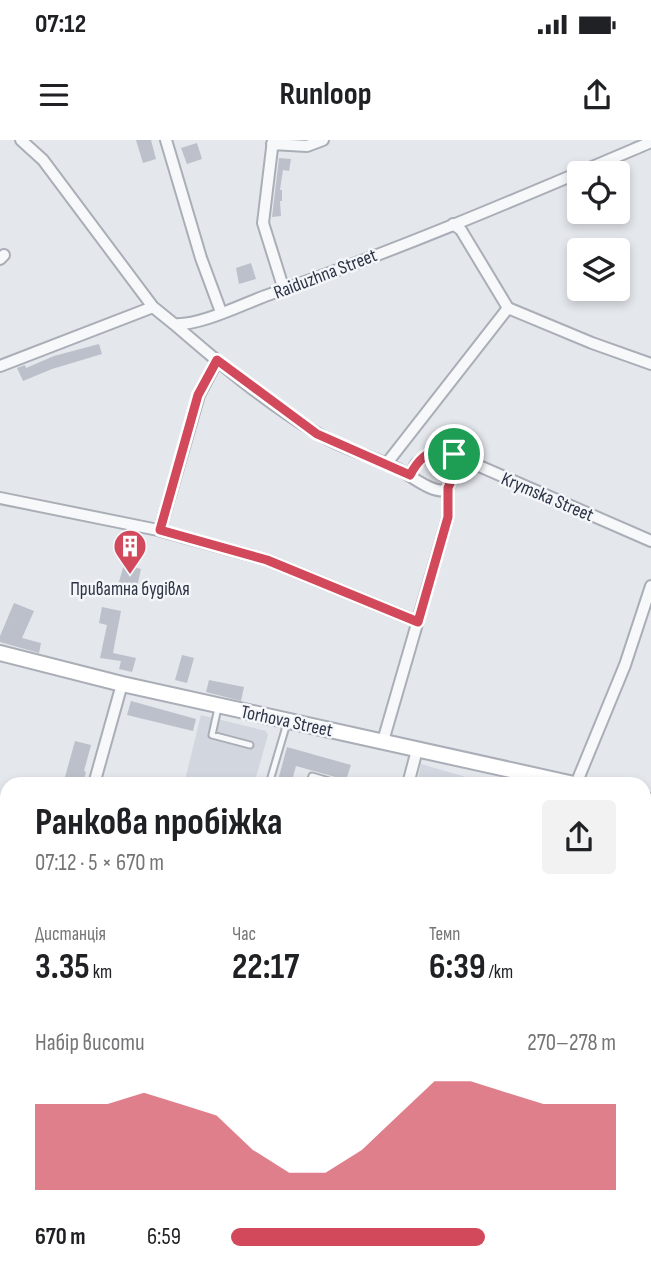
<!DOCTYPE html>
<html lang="uk">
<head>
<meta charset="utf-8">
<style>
	body { margin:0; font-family:"Sofia Sans Condensed",sans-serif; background:#f2f2f2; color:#202124; height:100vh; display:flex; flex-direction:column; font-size:26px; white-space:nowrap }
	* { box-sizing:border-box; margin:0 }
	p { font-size:23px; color:#757577 }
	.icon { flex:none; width:38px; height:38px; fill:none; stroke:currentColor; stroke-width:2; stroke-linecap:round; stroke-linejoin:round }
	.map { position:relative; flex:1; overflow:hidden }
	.details { position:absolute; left:0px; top:637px; width:651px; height:502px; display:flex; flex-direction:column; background:#fff; border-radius:21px 21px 0 0; box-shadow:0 4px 10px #0003 }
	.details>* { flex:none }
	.controls { position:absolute; left:567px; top:21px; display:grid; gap:14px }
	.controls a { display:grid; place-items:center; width:63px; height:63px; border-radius:7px; background:#fff; box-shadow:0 4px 10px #0003; font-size:35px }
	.pin { position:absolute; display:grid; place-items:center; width:60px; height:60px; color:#fff; margin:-30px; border:4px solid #fff; border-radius:50%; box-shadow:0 2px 7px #0007 }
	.round { display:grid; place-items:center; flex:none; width:74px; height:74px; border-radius:7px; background:#f2f2f2 }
	.summary { display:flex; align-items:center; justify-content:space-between; height:119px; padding:0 35px }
	h1 { font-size:38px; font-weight:700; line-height:52px }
	.figures { display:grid; grid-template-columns:repeat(3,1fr); gap:10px; height:119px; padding:7px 35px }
	.figures div { display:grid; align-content:center }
	.figures b { font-size:35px; font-weight:700 }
	.figures small { font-size:19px; font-weight:400 }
	.figures p { font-size:19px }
	.chart { height:196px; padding:14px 35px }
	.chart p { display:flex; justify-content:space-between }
	.chart svg { width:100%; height:126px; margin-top:7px; fill:#d1495b; opacity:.7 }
	ul { padding:0 35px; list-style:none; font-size:23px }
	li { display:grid; grid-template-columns:112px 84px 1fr; align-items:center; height:52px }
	li i { height:18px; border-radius:9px; background:#d1495b }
	.status { display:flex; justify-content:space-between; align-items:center; height:49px; padding:0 35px; background:#fff; direction:ltr }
	.status svg { height:19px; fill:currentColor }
	header { display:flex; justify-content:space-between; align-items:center; height:91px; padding:0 35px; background:#fff; font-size:32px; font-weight:700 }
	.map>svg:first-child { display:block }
	.built { fill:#d2d6de }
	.building { fill:#bbc0ca }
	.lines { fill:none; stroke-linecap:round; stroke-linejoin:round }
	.lane-casing { stroke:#a9aeb7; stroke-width:9 }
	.street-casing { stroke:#a9aeb7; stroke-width:14 }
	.secondary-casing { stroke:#a9aeb7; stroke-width:18 }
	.lane { stroke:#f7f8fa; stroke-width:5 }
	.street { stroke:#f7f8fa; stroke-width:10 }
	.secondary { stroke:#fff; stroke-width:14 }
	.route-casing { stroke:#fff; stroke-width:14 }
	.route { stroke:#d1495b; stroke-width:9 }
	.labels { text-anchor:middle; stroke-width:5; stroke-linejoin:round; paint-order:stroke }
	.street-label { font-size:19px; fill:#2b3445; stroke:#f4f6f9 }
	.poi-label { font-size:19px; fill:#2b3445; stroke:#f4f6f9 }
</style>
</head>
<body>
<div class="status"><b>07:12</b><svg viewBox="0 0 49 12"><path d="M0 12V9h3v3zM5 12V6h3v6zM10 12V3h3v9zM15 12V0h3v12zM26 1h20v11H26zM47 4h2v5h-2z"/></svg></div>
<header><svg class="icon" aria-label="menu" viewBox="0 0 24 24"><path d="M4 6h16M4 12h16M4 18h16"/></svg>Runloop<svg class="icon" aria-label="share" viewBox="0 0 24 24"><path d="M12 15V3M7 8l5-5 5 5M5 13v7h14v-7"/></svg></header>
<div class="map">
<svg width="651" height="1139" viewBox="0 0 651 1139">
	<rect width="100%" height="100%" fill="#e4e7ec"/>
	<!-- built -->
	<path class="built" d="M201,575L266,591L268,595L254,644H184Z
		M421,624L466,637L489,644H417Z
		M644,690L651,692V871L644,870Z
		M258,1132H471L470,1139H256Z"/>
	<!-- building -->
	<path class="building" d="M136,0H151L156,19L143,23Z
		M197,3L202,19L187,24L181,8Z
		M279,18L291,19L289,31L283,30L280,50H282V61H280L281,76L272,77Z
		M251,123L256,139L239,144L236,128Z
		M99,204L102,214L52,229L23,241L17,228L25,225L26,228L54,216Z
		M124,424L141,429L137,447L119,442Z
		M14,463L34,471L22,498L41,503L39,513L0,502V496Z
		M102,467L121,471L113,513L136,518L132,532L119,529L121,521L100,518L107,485L99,483Z
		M182,515L194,518L187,543L175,540Z
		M209,540L244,547L241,561L206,552Z
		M131,561L196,579L193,591L127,575Z
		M75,601L91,605L84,631L86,632L83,644H63Z
		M287,607L351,625L346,640L296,626L291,644H277Z
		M3,1015L7,1016V1077L0,1075V1028Z"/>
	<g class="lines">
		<defs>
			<path id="lane" d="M218,568L212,595L250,605
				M269,644L287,583
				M309,644L312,636L339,644
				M0,700L7,702
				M644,949L651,950
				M644,970L651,972
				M0,1009L7,1011
				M644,1059L649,1040
				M0,1085L7,1087
				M644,1117L651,1118
				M450,1132L451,1139
				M56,1139L57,1132
				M132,1139L134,1132
				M621,1139L623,1132"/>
			<path id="street" d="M21,0L43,20L153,167
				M166,0L201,118L221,172
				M273,0L263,83L284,150
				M272,4L307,6L323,0
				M453,84L461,90L508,168L592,203L651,224
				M0,119L4,115
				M174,184C219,223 264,261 315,292C340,308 372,316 398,329C412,336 432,354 447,350C454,338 454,322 471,323
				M0,226L153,167L174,184C199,186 241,165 265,156C396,111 524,56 651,2
				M387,323L508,168
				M410,335L416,324L429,313L447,312L651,401
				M0,358L158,390L267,420L418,482
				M160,390L199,255L217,221
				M383,601L448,377V348
				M94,644L122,544
				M408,644L417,610
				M576,644L625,525L651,446
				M644,886L651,887
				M0,911L7,913
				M0,983L7,957
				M248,1139L251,1132
				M480,1139L482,1132"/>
			<path id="secondary" d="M0,513L122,544L574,644
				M644,660L651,661"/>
		</defs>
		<!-- lane casing -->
		<use href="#lane" class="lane-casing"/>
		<!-- street casing -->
		<use href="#street" class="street-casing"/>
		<!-- secondary casing -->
		<use href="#secondary" class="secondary-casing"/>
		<!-- lane -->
		<use href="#lane" class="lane"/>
		<!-- street -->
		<use href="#street" class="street"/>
		<!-- secondary -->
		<use href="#secondary" class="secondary"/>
	</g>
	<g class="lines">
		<defs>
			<path id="route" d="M217,220L317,294L410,335C428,302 442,309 471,323H463L457,327L448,348V377L418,482L267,420L160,390L198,255Z"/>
		</defs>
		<!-- route casing -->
		<use href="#route" class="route-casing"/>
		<!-- route -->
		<use href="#route" class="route"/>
	</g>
	<!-- icons -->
	<defs>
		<symbol id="building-pin" viewBox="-11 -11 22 30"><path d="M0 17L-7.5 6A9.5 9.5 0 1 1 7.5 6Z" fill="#d1495b" stroke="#f4f6f9"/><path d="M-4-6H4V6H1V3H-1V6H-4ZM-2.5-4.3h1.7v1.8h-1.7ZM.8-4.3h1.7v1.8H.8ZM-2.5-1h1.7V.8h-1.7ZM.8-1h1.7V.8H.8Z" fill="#fff"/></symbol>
	</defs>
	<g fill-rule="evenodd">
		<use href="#building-pin" x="111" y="387" width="38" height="52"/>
	</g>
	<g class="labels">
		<!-- street labels -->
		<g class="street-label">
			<text transform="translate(325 133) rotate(-21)" y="7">Raiduzhna Street</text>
			<text transform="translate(548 356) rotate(23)" y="7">Krymska Street</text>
			<text transform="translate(287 580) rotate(12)" y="7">Torhova Street</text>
		</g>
		<!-- poi labels -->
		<g class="poi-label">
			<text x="130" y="455">Приватна будівля</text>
		</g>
	</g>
</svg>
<div class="controls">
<a><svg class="icon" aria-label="locate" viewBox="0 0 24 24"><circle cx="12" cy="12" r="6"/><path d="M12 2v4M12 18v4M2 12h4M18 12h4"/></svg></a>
<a><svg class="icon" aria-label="layers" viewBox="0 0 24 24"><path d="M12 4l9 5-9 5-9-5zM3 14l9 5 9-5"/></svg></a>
</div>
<div class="pin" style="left:454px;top:314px;background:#1e9e55"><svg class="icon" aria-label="arrive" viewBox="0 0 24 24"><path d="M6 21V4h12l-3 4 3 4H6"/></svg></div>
<section class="details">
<div class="summary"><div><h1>Ранкова пробіжка</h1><p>07:12 · 5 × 670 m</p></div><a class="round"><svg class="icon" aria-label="share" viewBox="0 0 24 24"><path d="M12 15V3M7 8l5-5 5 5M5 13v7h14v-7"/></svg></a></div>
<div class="figures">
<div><p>Дистанція</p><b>3.35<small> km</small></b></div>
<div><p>Час</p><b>22:17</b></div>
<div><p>Темп</p><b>6:39<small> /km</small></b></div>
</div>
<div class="chart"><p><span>Набір висоти</span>270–278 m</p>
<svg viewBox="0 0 160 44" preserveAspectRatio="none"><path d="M0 44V14L10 14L20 14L30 10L40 14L50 18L60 30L70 38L80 38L90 30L100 18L110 6L120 6L130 10L140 14L150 14L160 14V44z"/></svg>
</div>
<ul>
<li><b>670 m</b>6:59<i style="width:66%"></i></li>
</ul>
</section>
</div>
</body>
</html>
